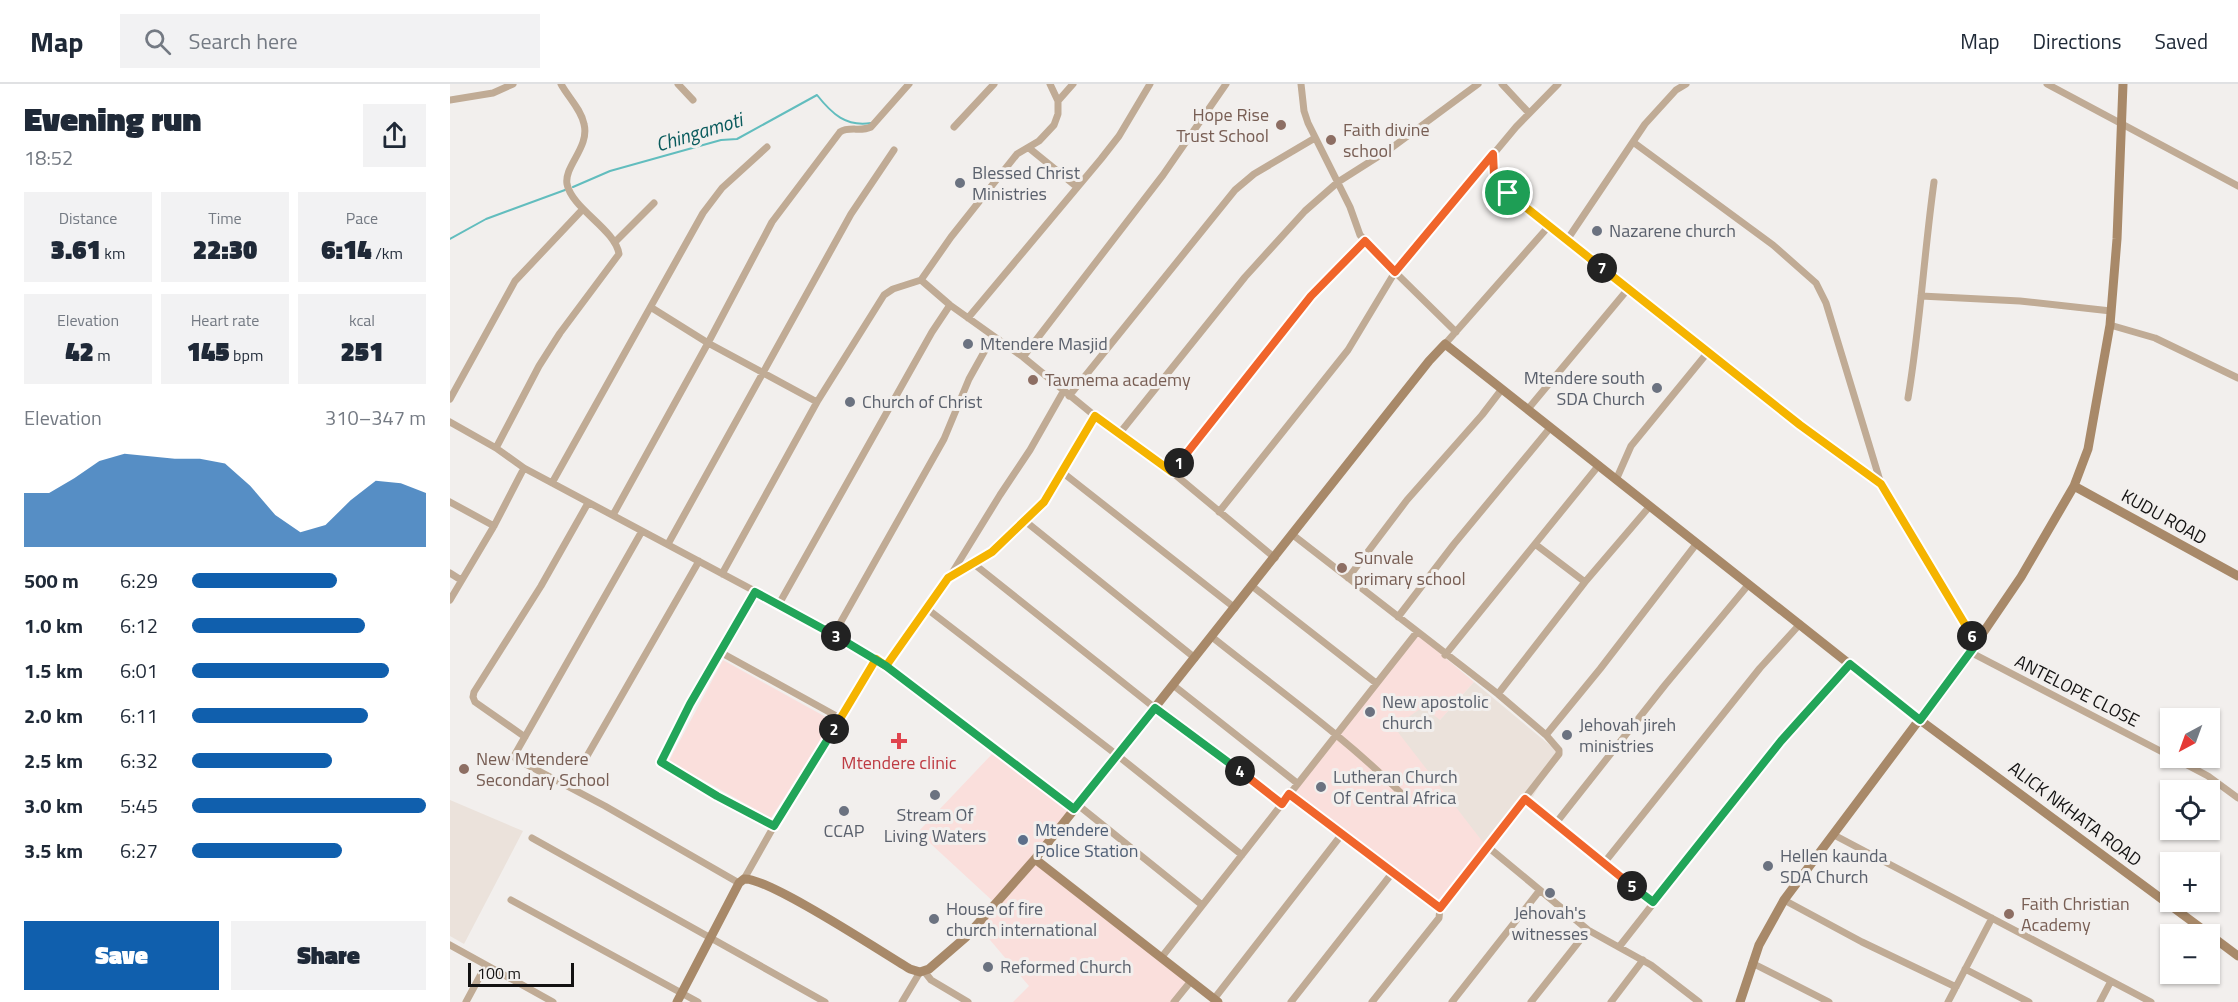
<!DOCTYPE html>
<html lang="en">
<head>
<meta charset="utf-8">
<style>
	body { margin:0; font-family:"Titillium Web",sans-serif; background:#f2f2f3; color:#1f2937; height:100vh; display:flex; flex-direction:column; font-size:22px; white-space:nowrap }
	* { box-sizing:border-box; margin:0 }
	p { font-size:20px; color:#747a83 }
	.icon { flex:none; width:33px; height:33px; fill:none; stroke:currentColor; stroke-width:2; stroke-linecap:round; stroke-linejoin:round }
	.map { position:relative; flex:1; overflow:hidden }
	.drawer { display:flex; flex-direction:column; background:#fff; width:450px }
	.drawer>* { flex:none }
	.needle { width:39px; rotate:221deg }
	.buttons { position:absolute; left:1710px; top:624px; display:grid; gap:12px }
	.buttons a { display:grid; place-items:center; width:60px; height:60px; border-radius:0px; background:#fff; box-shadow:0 2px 4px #0004; font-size:30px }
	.scale { position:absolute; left:18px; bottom:15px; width:106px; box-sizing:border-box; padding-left:6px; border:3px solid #131212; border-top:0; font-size:16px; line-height:21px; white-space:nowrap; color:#131212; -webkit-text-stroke:4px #f2efed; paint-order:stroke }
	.pin { position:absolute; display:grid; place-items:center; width:51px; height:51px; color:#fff; margin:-26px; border:3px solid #fff; border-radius:50%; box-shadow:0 2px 6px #0007 }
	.km { position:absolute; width:30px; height:30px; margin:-15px; border-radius:50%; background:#222; color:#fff; font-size:16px; line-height:30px; text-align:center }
	.round { display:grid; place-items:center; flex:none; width:63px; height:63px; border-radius:0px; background:#f2f2f3 }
	.headline { display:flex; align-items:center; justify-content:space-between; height:102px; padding:0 24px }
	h1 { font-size:33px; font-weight:800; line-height:45px }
	.stats { display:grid; grid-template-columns:repeat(3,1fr); gap:9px; height:102px; padding:6px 24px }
	.stats div { display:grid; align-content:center; border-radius:0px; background:#f2f2f3; text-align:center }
	.stats b { font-size:26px; font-weight:800 }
	.stats small { font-size:16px; font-weight:400 }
	.stats p { font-size:16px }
	.chart { height:168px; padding:12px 24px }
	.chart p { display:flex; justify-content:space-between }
	.chart svg { width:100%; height:108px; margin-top:6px; fill:#105fad; opacity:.7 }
	.button { display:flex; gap:12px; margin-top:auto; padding:12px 24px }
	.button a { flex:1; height:69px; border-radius:0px; background:#105fad; color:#fff; font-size:24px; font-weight:800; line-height:69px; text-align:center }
	.button a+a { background:#f2f2f3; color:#1f2937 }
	ul { padding:0 24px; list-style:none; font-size:20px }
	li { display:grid; grid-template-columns:96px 72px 1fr; align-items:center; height:45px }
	li i { height:15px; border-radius:8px; background:#105fad }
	header { display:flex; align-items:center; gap:36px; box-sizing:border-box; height:84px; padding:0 30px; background:#fff; border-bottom:2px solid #e0e1e3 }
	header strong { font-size:28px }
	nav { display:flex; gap:33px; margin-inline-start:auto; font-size:21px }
	.search { width:420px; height:54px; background:#f2f2f3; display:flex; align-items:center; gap:15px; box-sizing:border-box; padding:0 21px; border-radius:0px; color:#747a83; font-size:22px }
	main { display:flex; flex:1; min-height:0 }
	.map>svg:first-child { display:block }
	.commercial { fill:#fadfdc }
	.built { fill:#ebe2db }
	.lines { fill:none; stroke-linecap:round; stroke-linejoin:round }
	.stream { stroke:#62bdbe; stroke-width:2 }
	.street { stroke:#c0ab95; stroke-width:7 }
	.secondary { stroke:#a88969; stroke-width:9 }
	.split-1-casing { stroke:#fff; stroke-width:12 }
	.split-2-casing { stroke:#fff; stroke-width:12 }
	.split-3-casing { stroke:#fff; stroke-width:12 }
	.split-4-casing { stroke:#fff; stroke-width:12 }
	.split-5-casing { stroke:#fff; stroke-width:12 }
	.split-6-casing { stroke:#fff; stroke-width:12 }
	.split-7-casing { stroke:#fff; stroke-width:12 }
	.split-8-casing { stroke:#fff; stroke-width:12 }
	.split-1 { stroke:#f0652b; stroke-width:8 }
	.split-2 { stroke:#f5b400; stroke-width:8 }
	.split-3 { stroke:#22a559; stroke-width:8 }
	.split-4 { stroke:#22a559; stroke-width:8 }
	.split-5 { stroke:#f0652b; stroke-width:8 }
	.split-6 { stroke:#22a559; stroke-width:8 }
	.split-7 { stroke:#f5b400; stroke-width:8 }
	.split-8 { stroke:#f5b400; stroke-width:8 }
	.education-dot { fill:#8d6e63; stroke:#f2efed; stroke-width:2 }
	.worship-dot { fill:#6b7280; stroke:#f2efed; stroke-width:2 }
	.health-dot { fill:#e0444e; stroke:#f2efed; stroke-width:2 }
	.service-dot { fill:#5c6f8a; stroke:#f2efed; stroke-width:2 }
	.labels { text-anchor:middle; stroke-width:6; stroke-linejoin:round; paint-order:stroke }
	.education-label { font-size:18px; fill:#785e54; stroke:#f2efed; text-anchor:start }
	.worship-label { font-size:18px; fill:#5b616d; stroke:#f2efed; text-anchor:start }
	.street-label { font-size:18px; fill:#131212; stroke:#f2efed }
	.health-label { font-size:18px; fill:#be3a42; stroke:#f2efed }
	.service-label { font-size:18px; fill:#4e5e75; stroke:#f2efed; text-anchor:start }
	.water-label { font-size:20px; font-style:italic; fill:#0a5b5d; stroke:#f2efed }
</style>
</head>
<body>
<header>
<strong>Map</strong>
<div class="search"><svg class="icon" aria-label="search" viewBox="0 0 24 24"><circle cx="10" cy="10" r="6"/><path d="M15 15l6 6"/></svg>Search here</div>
<nav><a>Map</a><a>Directions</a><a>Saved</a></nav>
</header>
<main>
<section class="drawer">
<div class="headline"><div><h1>Evening run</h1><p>18:52</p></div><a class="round"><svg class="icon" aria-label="share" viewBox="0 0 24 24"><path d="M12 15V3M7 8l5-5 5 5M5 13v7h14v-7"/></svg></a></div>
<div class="stats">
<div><p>Distance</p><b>3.61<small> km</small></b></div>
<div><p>Time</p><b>22:30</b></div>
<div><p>Pace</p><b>6:14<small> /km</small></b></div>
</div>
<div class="stats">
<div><p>Elevation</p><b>42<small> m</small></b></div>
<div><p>Heart rate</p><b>145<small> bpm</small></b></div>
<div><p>kcal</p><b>251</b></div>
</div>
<div class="chart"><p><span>Elevation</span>310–347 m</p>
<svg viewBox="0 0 160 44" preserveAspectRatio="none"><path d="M0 44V22L10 22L20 16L30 9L40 6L50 7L60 8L70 8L80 10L90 19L100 31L110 38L120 35L130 25L140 17L150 18L160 22V44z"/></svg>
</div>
<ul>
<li><b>500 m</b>6:29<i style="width:62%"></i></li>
<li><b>1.0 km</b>6:12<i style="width:74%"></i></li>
<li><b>1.5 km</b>6:01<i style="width:84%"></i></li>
<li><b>2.0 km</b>6:11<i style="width:75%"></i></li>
<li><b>2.5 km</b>6:32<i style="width:60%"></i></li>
<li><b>3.0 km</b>5:45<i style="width:100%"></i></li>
<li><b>3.5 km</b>6:27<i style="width:64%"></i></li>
</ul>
<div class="button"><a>Save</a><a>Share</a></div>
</section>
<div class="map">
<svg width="1788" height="918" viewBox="0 0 1788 918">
	<rect width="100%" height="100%" fill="#f2efed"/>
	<!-- commercial -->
	<path class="commercial" d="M968,551L1024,598L990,636L1039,766L987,825L840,714Z
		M273,576L383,637L321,734L219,677Z
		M543,669L623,730L586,777L741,900L725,918H563L579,902L529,843L547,821L468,748Z"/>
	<!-- built -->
	<path class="built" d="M1024,598L1108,668L1080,718L1039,766L944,643L973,623L990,636Z
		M0,716L73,747L14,860L0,852Z"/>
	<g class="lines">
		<!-- stream -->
		<path class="stream" d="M123,103L160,87L271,56L287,55L367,11C382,30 396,43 421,39
			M0,155L36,135L115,106"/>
		<!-- street -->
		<path class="street" d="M228,0L243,16
			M851,0L854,27L858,39L900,123L910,151L945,188L1006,248
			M1052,0L1079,29
			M1597,0L1788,102
			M0,16L43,9L63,0
			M608,17L623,0
			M504,43L544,0
			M1183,58L1323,161L1366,199L1376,219L1431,400
			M579,64L627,103
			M1043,70L1044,91L1058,109L1350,341L1431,400L1527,559
			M1117,156L1195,40L1226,6L1236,0
			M165,158L204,119
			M471,196L501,153L567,70L589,57L604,41L608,30V17L600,0
			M1471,212L1570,217L1661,227
			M202,224L258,259L367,318
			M518,234L651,75L669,52L700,0
			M1660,241L1705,254L1788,294
			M995,260L1099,142
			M573,273L713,91L776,0
			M619,312L785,106L804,90L865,54
			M1458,314C1470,243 1474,170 1484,98
			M0,315L65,197L133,125
			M1078,325L1178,205
			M0,338L46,364L74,384
			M669,350L795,193L855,127L888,98L940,65L1028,0
			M46,364L89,282L110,249L169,170C165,145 122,125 117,100C114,82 140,63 134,40C131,25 118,13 111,0
			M612,388L785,524
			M722,388L861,212L915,157
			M1166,396L1181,362L1258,268
			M102,399L253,129L272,104L317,63
			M0,418L44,442
			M769,428L898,266L945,188L1066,43L1108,0
			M163,431L258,259L322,138L390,48C399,42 411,48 421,43L459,0
			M575,437L745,574
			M192,447L64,672L66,675L155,722L289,799
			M218,460L401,130L444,66
			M1085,460L1135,498
			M524,480L705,624L832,720
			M0,489L11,496
			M502,489L550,411L580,366L613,308
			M272,490L367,318L434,211L443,205L471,196L500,221L573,273L645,332L722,388L825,474
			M898,494L957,416L1032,331L1052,305
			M802,502L926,599
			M305,508L240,620L211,678L267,712L324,742
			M0,516L44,442L74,384L329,520L436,582L624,725
			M329,520L482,248L500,221
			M476,524L667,671L792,771
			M948,533L1004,460L1100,344
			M384,550L494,355L519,295L543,252
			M762,553C827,605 895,653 954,712
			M270,568L390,634
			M1520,568L1720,672
			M995,571L1149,381
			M436,582L498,494L542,468L594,418L645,332
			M723,601L847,699
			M1048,610L1135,498L1200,422
			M1096,651L1150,585L1247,459
			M75,653L25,618L23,613L24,608L91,502L138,419
			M137,672L249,477
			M1724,674L1758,692L1788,714
			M839,710L990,824L1109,670V666L1096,651L1048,610L843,451
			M1075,715L1203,818
			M628,721L752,821
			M1106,739L1215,601L1299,500
			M1384,751L1701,918
			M82,754L375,918
			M1038,763L1138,846L1201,881L1249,918
			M1154,779L1310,584L1350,540
			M294,795L324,742L426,575
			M61,816L248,918
			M1334,816L1412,858L1506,903
			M0,861L103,918
			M1169,863L1331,657L1400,580
			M711,874L967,548
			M1302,879L1379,918
			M1515,885L1579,918
			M474,887L481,896L518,918
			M764,915L892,750
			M16,918L36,881
			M452,918L470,888
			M724,918L741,897
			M841,918L943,788
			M922,918L989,834L990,824
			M1002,918L1090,806
			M1081,918L1138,846
			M1161,918L1193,876
			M1498,918L1542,834
			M1650,918L1661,897"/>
		<!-- secondary -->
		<path class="secondary" d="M1624,402L1788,492
			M585,775L768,918
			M1760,851L1788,872
			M227,918L289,799L294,795C318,793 433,869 460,885L470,888L479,885L516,853L585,775L979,277L995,260L1470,636L1759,850
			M1290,918L1309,861L1334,816L1520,568L1571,493L1624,402L1638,365L1660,241L1667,155L1673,0"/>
	</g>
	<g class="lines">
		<defs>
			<path id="split-1" d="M729,379L861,212L915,157L945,188L1043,70L1044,91L1058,109"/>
			<path id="split-2" d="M384,645L426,575L436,582L498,494L542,468L594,418L645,332L722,388L729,379"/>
			<path id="split-3" d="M384,645L324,742L267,712L211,678L240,620L305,508L386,552"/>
			<path id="split-4" d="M386,552L436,582L624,725L705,624L790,687"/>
			<path id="split-5" d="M790,687L832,720L839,710L990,824L1075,715L1182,802"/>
			<path id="split-6" d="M1182,802L1203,818L1331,657L1400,580L1470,636L1527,559L1522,552"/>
			<path id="split-7" d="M1152,184L1350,341L1431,400L1522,552"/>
			<path id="split-8" d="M1058,109L1152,184"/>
		</defs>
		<!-- split-1 casing -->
		<use href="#split-1" class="split-1-casing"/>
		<!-- split-2 casing -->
		<use href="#split-2" class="split-2-casing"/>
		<!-- split-3 casing -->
		<use href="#split-3" class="split-3-casing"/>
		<!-- split-4 casing -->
		<use href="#split-4" class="split-4-casing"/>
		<!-- split-5 casing -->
		<use href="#split-5" class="split-5-casing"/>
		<!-- split-6 casing -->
		<use href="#split-6" class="split-6-casing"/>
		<!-- split-7 casing -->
		<use href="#split-7" class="split-7-casing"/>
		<!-- split-8 casing -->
		<use href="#split-8" class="split-8-casing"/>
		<!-- split-1 -->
		<use href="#split-1" class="split-1"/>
		<!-- split-2 -->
		<use href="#split-2" class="split-2"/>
		<!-- split-3 -->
		<use href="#split-3" class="split-3"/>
		<!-- split-4 -->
		<use href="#split-4" class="split-4"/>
		<!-- split-5 -->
		<use href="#split-5" class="split-5"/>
		<!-- split-6 -->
		<use href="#split-6" class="split-6"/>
		<!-- split-7 -->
		<use href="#split-7" class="split-7"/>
		<!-- split-8 -->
		<use href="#split-8" class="split-8"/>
	</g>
	<!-- markers -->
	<g class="education-dot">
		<circle cx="831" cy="41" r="6"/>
		<circle cx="881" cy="56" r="6"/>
		<circle cx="583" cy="296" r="6"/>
		<circle cx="892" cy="484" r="6"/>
		<circle cx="14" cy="685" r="6"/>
		<circle cx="1559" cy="830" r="6"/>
	</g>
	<g class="worship-dot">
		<circle cx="510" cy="99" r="6"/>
		<circle cx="1147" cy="147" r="6"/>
		<circle cx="518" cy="260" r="6"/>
		<circle cx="1207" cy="304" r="6"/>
		<circle cx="400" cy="318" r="6"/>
		<circle cx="920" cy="628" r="6"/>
		<circle cx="1117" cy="651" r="6"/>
		<circle cx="871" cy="703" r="6"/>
		<circle cx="485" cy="711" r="6"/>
		<circle cx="394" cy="727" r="6"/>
		<circle cx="1318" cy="782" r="6"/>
		<circle cx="1100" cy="809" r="6"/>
		<circle cx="484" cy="835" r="6"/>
		<circle cx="538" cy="883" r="6"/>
	</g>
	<path class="health-dot" d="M446 648h6v6h6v6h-6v6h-6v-6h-6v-6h6z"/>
	<circle class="service-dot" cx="573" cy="756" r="6"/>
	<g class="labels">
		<!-- education labels -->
		<g class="education-label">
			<text x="819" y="37" text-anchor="end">Hope Rise<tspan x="819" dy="21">Trust School</tspan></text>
			<text x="893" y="52">Faith divine<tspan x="893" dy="21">school</tspan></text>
			<text x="595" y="302">Tavmema academy</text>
			<text x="904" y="480">Sunvale<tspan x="904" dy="21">primary school</tspan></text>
			<text x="26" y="681">New Mtendere<tspan x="26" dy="21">Secondary School</tspan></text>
			<text x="1571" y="826">Faith Christian<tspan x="1571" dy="21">Academy</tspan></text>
		</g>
		<!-- worship labels -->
		<g class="worship-label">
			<text x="522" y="95">Blessed Christ<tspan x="522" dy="21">Ministries</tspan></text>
			<text x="1159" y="153">Nazarene church</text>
			<text x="530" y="266">Mtendere Masjid</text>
			<text x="1195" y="300" text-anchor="end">Mtendere south<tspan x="1195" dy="21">SDA Church</tspan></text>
			<text x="412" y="324">Church of Christ</text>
			<text x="932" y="624">New apostolic<tspan x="932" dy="21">church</tspan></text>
			<text x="1129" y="647">Jehovah jireh<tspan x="1129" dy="21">ministries</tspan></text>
			<text x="883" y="699">Lutheran Church<tspan x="883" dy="21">Of Central Africa</tspan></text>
			<text x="485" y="737" text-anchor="middle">Stream Of<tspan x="485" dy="21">Living Waters</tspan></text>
			<text x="394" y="753" text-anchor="middle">CCAP</text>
			<text x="1330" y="778">Hellen kaunda<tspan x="1330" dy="21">SDA Church</tspan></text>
			<text x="496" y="831">House of fire<tspan x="496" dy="21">church international</tspan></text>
			<text x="1100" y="835" text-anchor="middle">Jehovah's<tspan x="1100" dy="21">witnesses</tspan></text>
			<text x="550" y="889">Reformed Church</text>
		</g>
		<!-- street labels -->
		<g class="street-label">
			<text transform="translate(1714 433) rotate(29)" y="6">KUDU ROAD</text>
			<text transform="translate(1627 607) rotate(27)" y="6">ANTELOPE CLOSE</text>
			<text transform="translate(1625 730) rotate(37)" y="6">ALICK NKHATA ROAD</text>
		</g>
		<!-- health labels -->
		<g class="health-label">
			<text x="449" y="685">Mtendere clinic</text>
		</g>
		<!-- service labels -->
		<g class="service-label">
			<text x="585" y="752">Mtendere<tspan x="585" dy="21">Police Station</tspan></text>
		</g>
		<!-- water labels -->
		<g class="water-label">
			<text transform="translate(249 48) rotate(-17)" y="7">Chingamoti</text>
		</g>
	</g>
</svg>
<div class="buttons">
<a><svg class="needle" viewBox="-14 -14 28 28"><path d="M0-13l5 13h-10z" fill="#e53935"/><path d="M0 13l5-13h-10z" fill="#747a83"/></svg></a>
<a><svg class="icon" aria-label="locate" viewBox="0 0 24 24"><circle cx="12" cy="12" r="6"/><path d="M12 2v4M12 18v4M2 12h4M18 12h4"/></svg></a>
<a>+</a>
<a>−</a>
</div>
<div class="scale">100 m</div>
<div class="pin" style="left:1058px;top:109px;background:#1e9e55"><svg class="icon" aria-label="arrive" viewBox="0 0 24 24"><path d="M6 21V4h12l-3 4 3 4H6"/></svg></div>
<b class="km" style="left:729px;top:379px">1</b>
<b class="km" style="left:384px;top:645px">2</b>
<b class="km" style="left:386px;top:552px">3</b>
<b class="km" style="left:790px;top:687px">4</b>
<b class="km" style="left:1182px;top:802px">5</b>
<b class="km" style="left:1522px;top:552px">6</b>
<b class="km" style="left:1152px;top:184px">7</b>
</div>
</main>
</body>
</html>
